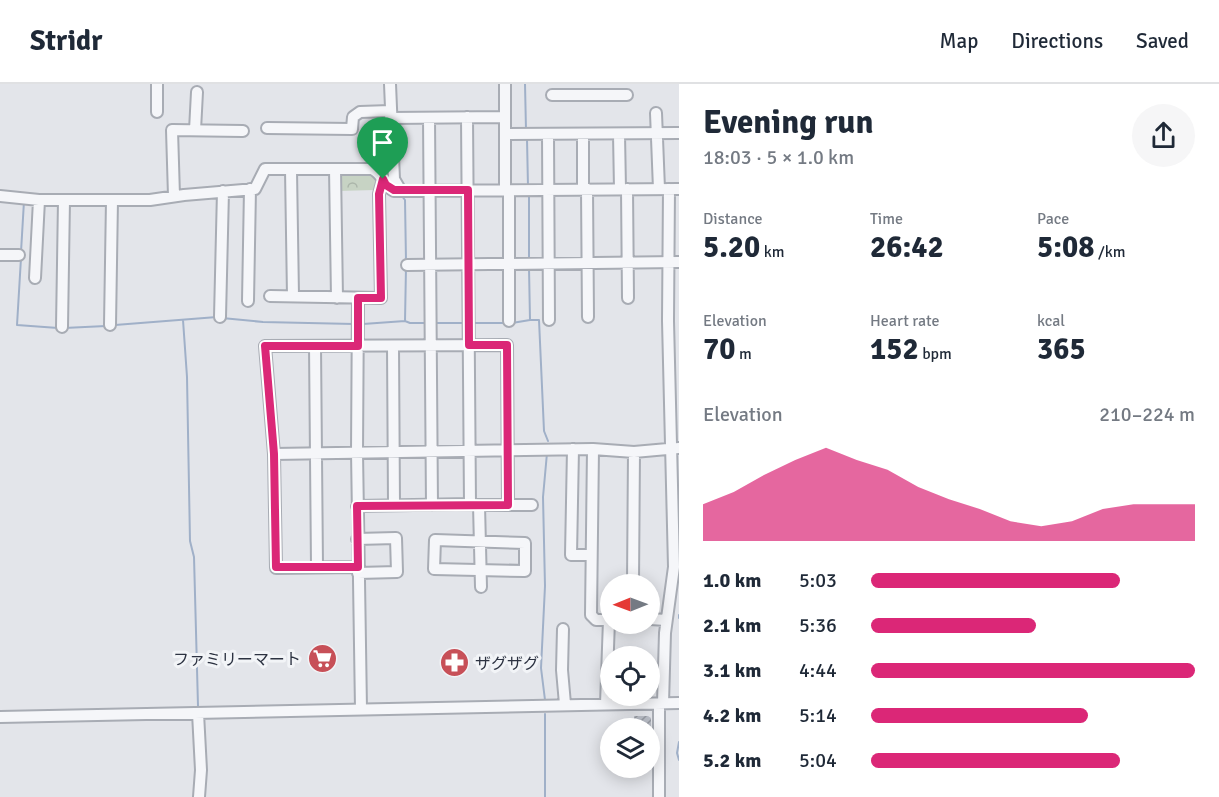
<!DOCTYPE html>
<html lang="en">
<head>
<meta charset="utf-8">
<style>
	body { margin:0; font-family:Signika,"Noto Sans JP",sans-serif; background:#f6f6f7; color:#1f2937; height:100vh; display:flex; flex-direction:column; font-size:22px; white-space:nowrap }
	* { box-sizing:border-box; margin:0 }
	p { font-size:20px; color:#747a83 }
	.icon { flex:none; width:33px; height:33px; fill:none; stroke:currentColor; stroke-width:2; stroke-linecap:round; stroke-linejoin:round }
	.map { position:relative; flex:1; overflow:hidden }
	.side { display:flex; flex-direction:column; background:#fff; width:540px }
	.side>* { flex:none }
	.needle { width:39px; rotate:269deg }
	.tools { position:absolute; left:600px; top:490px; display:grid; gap:12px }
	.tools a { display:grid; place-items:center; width:60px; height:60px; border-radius:50%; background:#fff; box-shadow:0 3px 15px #0003; font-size:30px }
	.pin { position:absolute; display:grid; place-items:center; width:51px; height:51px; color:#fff; margin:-62px -26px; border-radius:50% 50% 50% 0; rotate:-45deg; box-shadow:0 0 6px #0007 }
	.pin .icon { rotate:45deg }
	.round { display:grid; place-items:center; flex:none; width:63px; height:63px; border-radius:32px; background:#f6f6f7 }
	.overview { display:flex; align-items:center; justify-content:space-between; height:102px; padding:0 24px }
	h1 { font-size:33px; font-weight:700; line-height:45px }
	.figures { display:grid; grid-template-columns:repeat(3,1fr); gap:9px; height:102px; padding:6px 24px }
	.figures div { display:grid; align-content:center }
	.figures b { font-size:30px; font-weight:700 }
	.figures small { font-size:16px; font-weight:400 }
	.figures p { font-size:16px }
	.chart { height:168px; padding:12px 24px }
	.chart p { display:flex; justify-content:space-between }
	.chart svg { width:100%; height:108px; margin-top:6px; fill:#db2777; opacity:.7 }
	ul { padding:0 24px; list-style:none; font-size:20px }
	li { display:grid; grid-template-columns:96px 72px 1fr; align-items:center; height:45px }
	li i { height:15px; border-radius:8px; background:#db2777 }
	header { display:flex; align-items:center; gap:36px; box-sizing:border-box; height:84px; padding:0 30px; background:#fff; border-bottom:2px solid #e0e1e3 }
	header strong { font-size:28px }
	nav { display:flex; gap:33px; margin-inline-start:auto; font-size:21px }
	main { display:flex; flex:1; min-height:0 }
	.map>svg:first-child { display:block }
	.park { fill:url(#park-crowns) }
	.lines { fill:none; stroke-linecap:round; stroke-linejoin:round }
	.stream { stroke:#a0b0c8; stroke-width:2 }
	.building { fill:url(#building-hatch) }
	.minor-casing { stroke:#a8acb4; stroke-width:14 }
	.minor { stroke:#f5f6f9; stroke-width:10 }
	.route-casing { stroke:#fff; stroke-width:12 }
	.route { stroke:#db2777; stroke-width:8 }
	.labels { text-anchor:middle; stroke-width:6; stroke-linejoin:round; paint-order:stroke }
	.poi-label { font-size:16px; fill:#2c3241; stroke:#f2f4f7; text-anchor:end }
</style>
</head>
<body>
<header>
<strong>Stridr</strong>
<nav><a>Map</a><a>Directions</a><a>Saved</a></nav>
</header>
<main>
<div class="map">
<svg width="679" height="713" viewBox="0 0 679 713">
	<defs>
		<pattern id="park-crowns" width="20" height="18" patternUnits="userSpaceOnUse" patternTransform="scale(1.5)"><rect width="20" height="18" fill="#c7d3c4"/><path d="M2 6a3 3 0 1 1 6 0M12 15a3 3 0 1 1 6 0" fill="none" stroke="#abb6aa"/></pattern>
		<pattern id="building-hatch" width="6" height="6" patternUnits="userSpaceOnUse" patternTransform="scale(1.5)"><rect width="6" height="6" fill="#babec7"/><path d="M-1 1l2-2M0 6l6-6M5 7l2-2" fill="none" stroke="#979ba3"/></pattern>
	</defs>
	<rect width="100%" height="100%" fill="#e3e5ea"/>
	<!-- park -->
	<path class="park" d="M341,90H371L375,93V106L338,107V94Z"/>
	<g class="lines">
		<!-- stream -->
		<path class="stream" d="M525,0L526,46
			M527,55L528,103
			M529,110V175
			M401,111L405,116L406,177
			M21,168L24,117
			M21,174L17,241L58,244
			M529,184L530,236H539L544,347L548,357
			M222,234L263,238L354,240
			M183,236L187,293L190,457L194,473L198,622
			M405,237L406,183
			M434,239H464
			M473,239H506
			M512,239L530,236
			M363,240L405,237L410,239H428
			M115,241L217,233
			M64,244L106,242
			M679,531V534
			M545,616L541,584L545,502L543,413L547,369
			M545,630V713
			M679,658L677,669L679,676"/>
	</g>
	<!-- building -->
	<path class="building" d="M634,632H648L651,634V643L634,644Z"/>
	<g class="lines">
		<defs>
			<path id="minor" d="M390,0L394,95L401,107
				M505,0V106
				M552,11H627
				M157,28V0
				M656,29L659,105
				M467,33L470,420L479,421L481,503
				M390,34L505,33
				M429,34L432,421
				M267,44L352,45L353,33L360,28L390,27
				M195,46L197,8
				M505,50L679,49
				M548,50L549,236
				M583,50V105
				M619,50L620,105
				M335,85L337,214
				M291,86L293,212
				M587,105L588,233
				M627,105L628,214
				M0,112L39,116H150L184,111L255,105L265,85H372C382,89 384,102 394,107L679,105
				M174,112L172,46L243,47
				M0,171H19
				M407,181L679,178
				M35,194L39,116
				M270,212L381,214L379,110L383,95
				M358,214L357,368L361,625
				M248,217L250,105
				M220,233L223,107
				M509,237V106
				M110,241L112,116
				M62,243L64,116
				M315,262L317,483
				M393,262L394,421
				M573,365L571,471H591
				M593,365L591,531L596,536H610
				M274,370L593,365L634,368L679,364
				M479,421H532
				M357,422L470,420
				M357,455L396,454L397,488L358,489
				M435,456L525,459V487L434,485Z
				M358,483L276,484L274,370L265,262L507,261L508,421
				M633,499L634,368
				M650,535L666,536
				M563,545L562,586L565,620
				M663,619L665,549L674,483L668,237L669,105
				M606,620L609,536
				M198,629L201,686L199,713
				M0,633L679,619
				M659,713V620"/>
		</defs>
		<!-- minor casing -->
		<use href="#minor" class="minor-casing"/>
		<!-- minor -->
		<use href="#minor" class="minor"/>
	</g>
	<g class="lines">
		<defs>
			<path id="route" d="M383,95L386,101L394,106H468L469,261H507L508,421L357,422L358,483H276L274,370L265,262H358V214H381L379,110Z"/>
		</defs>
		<!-- route casing -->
		<use href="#route" class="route-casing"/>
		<!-- route -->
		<use href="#route" class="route"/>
	</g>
	<!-- icons -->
	<defs>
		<symbol id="supermarket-disc" viewBox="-11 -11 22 22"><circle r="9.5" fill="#c75058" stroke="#f2f4f7"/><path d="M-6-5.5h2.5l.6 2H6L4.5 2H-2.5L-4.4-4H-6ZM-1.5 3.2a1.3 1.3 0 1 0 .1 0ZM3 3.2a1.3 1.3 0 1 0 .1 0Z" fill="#fff"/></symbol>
		<symbol id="pharmacy-disc" viewBox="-11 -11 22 22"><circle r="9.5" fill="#c75058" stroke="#f2f4f7"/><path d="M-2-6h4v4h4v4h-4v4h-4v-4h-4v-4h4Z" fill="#fff"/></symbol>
	</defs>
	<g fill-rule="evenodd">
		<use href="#supermarket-disc" x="306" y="558" width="33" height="33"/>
		<use href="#pharmacy-disc" x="438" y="562" width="33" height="33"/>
	</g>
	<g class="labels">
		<!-- poi labels -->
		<g class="poi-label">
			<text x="301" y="581">ファミリーマート</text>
			<text x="475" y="585" text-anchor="start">ザグザグ</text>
		</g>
	</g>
</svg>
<div class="tools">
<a><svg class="needle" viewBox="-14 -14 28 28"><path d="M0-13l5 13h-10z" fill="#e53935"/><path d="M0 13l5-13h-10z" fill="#747a83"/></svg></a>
<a><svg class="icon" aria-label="locate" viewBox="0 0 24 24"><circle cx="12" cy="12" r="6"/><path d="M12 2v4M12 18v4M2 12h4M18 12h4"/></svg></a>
<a><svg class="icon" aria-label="layers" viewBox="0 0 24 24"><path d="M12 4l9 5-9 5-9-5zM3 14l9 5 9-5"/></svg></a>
</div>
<div class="pin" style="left:383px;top:95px;background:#1e9e55"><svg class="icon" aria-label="arrive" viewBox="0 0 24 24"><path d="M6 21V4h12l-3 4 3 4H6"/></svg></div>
</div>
<section class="side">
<div class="overview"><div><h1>Evening run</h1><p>18:03 · 5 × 1.0 km</p></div><a class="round"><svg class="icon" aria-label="share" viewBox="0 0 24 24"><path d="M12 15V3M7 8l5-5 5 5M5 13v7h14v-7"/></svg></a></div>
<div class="figures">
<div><p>Distance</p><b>5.20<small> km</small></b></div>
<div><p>Time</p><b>26:42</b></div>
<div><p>Pace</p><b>5:08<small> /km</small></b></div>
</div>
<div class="figures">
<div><p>Elevation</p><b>70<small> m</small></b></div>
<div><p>Heart rate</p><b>152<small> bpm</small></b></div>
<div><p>kcal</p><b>365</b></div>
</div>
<div class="chart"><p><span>Elevation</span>210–224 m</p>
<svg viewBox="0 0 160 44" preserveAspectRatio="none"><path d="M0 44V29L10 24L20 17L30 11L40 6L50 11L60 15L70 22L80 27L90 31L100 36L110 38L120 36L130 31L140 29L150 29L160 29V44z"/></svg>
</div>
<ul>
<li><b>1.0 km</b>5:03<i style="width:77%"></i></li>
<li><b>2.1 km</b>5:36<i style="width:51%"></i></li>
<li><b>3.1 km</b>4:44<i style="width:100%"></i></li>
<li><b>4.2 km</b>5:14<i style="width:67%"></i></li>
<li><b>5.2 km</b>5:04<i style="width:77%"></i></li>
</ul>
</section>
</main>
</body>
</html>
